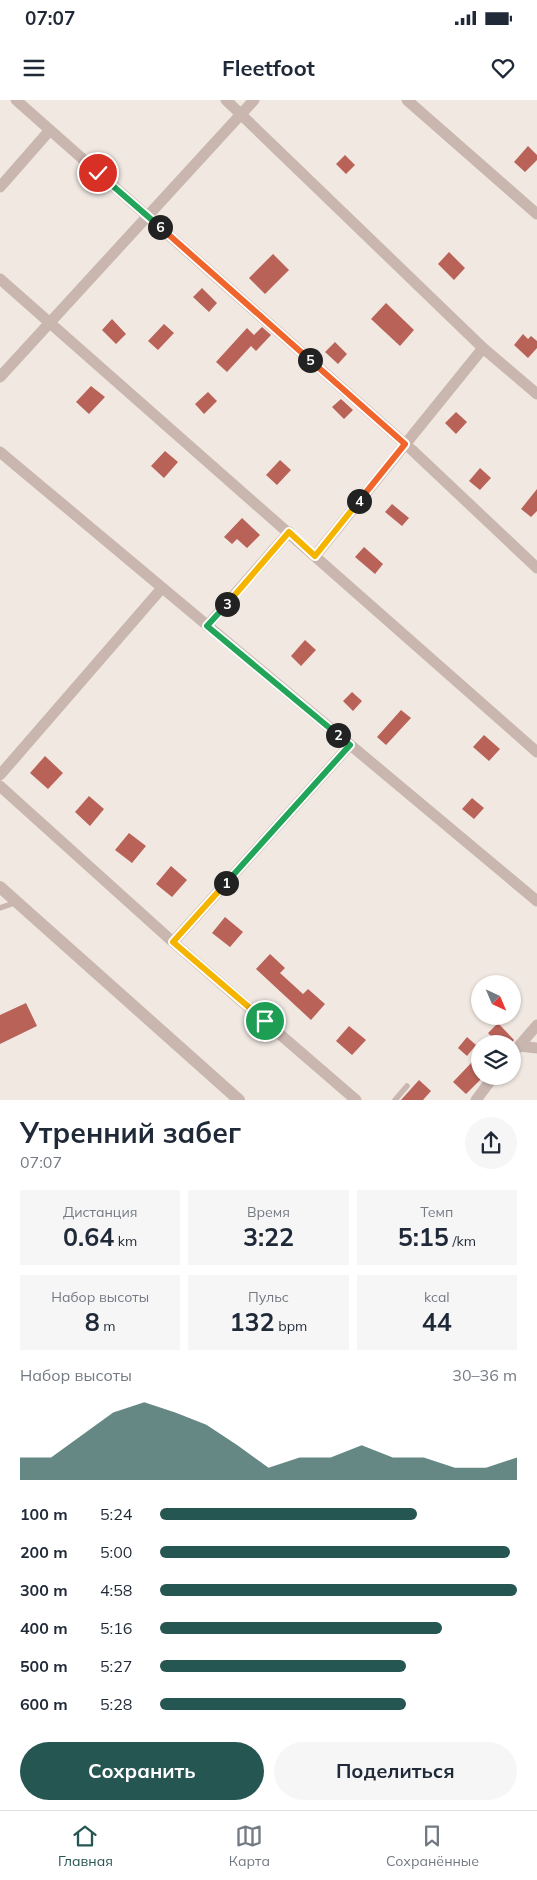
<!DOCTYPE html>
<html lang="ru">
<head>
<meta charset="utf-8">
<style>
	body { margin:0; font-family:Mulish,sans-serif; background:#f6f6f7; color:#1f2937; height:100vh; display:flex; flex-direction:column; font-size:19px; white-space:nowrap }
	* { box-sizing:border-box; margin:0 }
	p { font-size:16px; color:#747a83 }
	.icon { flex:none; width:28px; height:28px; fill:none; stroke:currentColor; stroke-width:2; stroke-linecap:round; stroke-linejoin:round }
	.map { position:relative; height:1000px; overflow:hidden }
	.sheet { display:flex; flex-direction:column; background:#fff; flex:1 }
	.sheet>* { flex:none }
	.needle { width:32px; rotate:136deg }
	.controls { position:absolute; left:471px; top:875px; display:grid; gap:10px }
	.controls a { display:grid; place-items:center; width:50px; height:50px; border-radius:50%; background:#fff; box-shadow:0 1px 4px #0004; font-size:25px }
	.pin { position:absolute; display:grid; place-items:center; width:42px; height:42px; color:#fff; margin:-21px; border:2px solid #fff; border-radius:50%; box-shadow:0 1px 5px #0007 }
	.km { position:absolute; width:25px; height:25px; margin:-12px; border-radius:50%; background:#222; color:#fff; font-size:14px; line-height:25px; text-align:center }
	.round { display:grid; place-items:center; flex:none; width:52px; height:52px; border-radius:26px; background:#f6f6f7 }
	.headline { display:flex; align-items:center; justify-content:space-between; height:85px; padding:0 20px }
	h1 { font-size:28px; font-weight:700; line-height:38px }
	.metrics { display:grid; grid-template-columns:repeat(3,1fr); gap:8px; height:85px; padding:5px 20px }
	.metrics div { display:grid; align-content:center; border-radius:0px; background:#f6f6f7; text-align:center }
	.metrics b { font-size:25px; font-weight:700 }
	.metrics small { font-size:14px; font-weight:400 }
	.metrics p { font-size:14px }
	.chart { height:140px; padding:10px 20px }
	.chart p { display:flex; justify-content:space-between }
	.chart svg { width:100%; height:90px; margin-top:5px; fill:#265652; opacity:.7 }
	.primary-button { display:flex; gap:10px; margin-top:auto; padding:10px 20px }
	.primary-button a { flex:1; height:58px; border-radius:30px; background:#265652; color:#fff; font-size:20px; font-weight:700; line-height:58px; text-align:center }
	.primary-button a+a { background:#f6f6f7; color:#1f2937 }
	ul { padding:0 20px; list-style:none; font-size:16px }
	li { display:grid; grid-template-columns:80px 60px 1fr; align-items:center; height:38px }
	li i { height:12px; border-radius:6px; background:#265652 }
	.status { display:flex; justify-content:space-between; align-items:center; height:35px; padding:0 25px; background:#fff; direction:ltr }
	.status svg { height:14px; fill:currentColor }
	header { display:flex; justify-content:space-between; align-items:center; height:65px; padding:0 20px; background:#fff; font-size:22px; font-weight:700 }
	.menu { display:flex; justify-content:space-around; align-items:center; height:70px; border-top:1px solid #e0e1e3; background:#fff; font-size:14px; color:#747a83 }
	.menu a { display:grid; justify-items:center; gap:2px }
	.menu .on { color:#265652 }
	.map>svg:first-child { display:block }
	.building { fill:#b96258 }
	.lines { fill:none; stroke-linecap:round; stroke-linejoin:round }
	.service { stroke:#c9b7af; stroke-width:5.5 }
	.minor { stroke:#c9b7af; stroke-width:11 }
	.tertiary { stroke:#c9b7af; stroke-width:12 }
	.split-1-casing { stroke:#fff; stroke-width:10 }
	.split-2-casing { stroke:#fff; stroke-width:10 }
	.split-3-casing { stroke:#fff; stroke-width:10 }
	.split-4-casing { stroke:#fff; stroke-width:10 }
	.split-5-casing { stroke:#fff; stroke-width:10 }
	.split-6-casing { stroke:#fff; stroke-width:10 }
	.split-7-casing { stroke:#fff; stroke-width:10 }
	.split-1 { stroke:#f5b400; stroke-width:6 }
	.split-2 { stroke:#22a559; stroke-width:6 }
	.split-3 { stroke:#22a559; stroke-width:6 }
	.split-4 { stroke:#f5b400; stroke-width:6 }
	.split-5 { stroke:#f0652b; stroke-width:6 }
	.split-6 { stroke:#f0652b; stroke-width:6 }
	.split-7 { stroke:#22a559; stroke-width:6 }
</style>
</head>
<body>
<div class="status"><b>07:07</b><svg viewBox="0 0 49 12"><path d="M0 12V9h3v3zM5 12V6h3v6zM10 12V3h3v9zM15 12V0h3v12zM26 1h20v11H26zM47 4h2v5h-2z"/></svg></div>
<header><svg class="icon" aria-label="menu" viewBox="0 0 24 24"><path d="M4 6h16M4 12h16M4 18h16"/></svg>Fleetfoot<svg class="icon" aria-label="heart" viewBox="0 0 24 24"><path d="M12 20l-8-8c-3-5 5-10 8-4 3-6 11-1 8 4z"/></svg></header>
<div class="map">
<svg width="537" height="1000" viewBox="0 0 537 1000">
	<rect width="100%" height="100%" fill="#f1e8e2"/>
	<!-- building -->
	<path class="building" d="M528,46L537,55V60L525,72L514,62Z
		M345,55L355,65L346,74L336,64Z
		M449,152L465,168L454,180L438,164Z
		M273,154L289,170L265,194L249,178Z
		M202,188L217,203L209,212L193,197Z
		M386,203L414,230L400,246L371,219Z
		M112,219L126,234L116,244L102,230Z
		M164,224L174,233L158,250L148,241Z
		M262,227L271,235L256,251L251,246L227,272L216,262L247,228L254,235Z
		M523,234L528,239L531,236L537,241V248L528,258L514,245Z
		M335,242L347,254L338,264L325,252Z
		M91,286L105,297L89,314L76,302Z
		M208,292L217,301L204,314L195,304Z
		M341,299L353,310L344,319L332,307Z
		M456,312L467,322L456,334L445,323Z
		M165,351L178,362L164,378L151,366Z
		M280,360L291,370L277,385L266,375Z
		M480,368L491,378L480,390L469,381Z
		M537,389V411L531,417L521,409Z
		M392,404L409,418L402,426L385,412Z
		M242,418L260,435L247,448L237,439L232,444L224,437Z
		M364,447L383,464L375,474L355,457Z
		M305,540L316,550L301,566L291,556Z
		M352,592L362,601L353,611L343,601Z
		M401,610L411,618L386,645L377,637Z
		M484,635L500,649L489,661L473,647Z
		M45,656L63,673L48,689L30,673Z
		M89,696L104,709L90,726L75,712Z
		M472,698L484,708L474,719L462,709Z
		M129,733L146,746L132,763L115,750Z
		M171,766L187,780L172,797L156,784Z
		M225,817L243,832L230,847L212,833Z
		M270,854L285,868L280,873L303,894L308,889L325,904L311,920L256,869Z
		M26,903L37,926L0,944V915Z
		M498,923L514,940L511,944H499L488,933Z
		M349,926L366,940L352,955L336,941Z
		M467,937L476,945L467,956L458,948Z
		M473,961L480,967V980L466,994L453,982Z
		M419,980L431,991L423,1000H401Z"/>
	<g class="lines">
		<!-- service -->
		<path class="service" d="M0,808L17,802
			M395,1000L407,986"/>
		<!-- minor -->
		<path class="minor" d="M16,0L412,350L537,468
			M226,0L483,248L537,294
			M407,0L537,114
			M0,87L50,30
			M0,179L537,652
			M0,277L254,0
			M0,352L537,801
			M315,456L483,248
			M207,526L289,432
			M0,675L162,488
			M0,686L173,842L356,1000
			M173,842L350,645
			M519,946L537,948
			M512,954L537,925
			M476,1000L494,976"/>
		<!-- tertiary -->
		<path class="tertiary" d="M0,787L239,1000"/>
	</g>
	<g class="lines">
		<defs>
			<path id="split-1" d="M226,783L173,842L265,921"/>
			<path id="split-2" d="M226,783L350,645L338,635"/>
			<path id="split-3" d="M227,504L207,526L338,635"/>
			<path id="split-4" d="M227,504L289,432L315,456L359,401"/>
			<path id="split-5" d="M310,260L405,344L359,401"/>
			<path id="split-6" d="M160,127L310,260"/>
			<path id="split-7" d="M98,73L160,127"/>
		</defs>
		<!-- split-1 casing -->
		<use href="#split-1" class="split-1-casing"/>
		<!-- split-2 casing -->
		<use href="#split-2" class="split-2-casing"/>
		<!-- split-3 casing -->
		<use href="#split-3" class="split-3-casing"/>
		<!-- split-4 casing -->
		<use href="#split-4" class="split-4-casing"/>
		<!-- split-5 casing -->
		<use href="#split-5" class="split-5-casing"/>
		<!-- split-6 casing -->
		<use href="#split-6" class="split-6-casing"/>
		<!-- split-7 casing -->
		<use href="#split-7" class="split-7-casing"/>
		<!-- split-1 -->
		<use href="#split-1" class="split-1"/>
		<!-- split-2 -->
		<use href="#split-2" class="split-2"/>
		<!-- split-3 -->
		<use href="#split-3" class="split-3"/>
		<!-- split-4 -->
		<use href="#split-4" class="split-4"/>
		<!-- split-5 -->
		<use href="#split-5" class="split-5"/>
		<!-- split-6 -->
		<use href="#split-6" class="split-6"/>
		<!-- split-7 -->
		<use href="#split-7" class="split-7"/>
	</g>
</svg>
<div class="controls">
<a><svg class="needle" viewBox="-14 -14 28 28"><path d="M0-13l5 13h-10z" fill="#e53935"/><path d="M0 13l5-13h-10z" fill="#747a83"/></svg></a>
<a><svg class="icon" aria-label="layers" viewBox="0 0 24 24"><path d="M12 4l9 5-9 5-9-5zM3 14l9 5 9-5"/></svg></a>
</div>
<div class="pin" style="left:265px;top:921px;background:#1e9e55"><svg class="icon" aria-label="arrive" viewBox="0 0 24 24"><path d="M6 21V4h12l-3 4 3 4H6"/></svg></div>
<div class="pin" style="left:98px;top:73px;background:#d93025"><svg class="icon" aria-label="check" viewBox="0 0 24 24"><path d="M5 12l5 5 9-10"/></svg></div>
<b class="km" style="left:226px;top:783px">1</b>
<b class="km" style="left:338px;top:635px">2</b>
<b class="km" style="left:227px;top:504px">3</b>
<b class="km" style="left:359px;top:401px">4</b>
<b class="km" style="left:310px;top:260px">5</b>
<b class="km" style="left:160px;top:127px">6</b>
</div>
<section class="sheet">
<div class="headline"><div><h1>Утренний забег</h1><p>07:07</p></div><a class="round"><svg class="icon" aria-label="share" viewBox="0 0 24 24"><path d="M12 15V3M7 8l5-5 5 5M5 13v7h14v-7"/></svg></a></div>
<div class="metrics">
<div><p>Дистанция</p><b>0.64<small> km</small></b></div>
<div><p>Время</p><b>3:22</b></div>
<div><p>Темп</p><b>5:15<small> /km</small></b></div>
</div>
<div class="metrics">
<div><p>Набор высоты</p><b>8<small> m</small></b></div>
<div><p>Пульс</p><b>132<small> bpm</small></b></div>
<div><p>kcal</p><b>44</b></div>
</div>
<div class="chart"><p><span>Набор высоты</span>30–36 m</p>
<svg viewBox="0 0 160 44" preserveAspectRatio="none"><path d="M0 44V33L10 33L20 22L30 11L40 6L50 11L60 17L70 27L80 38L90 33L100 33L110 27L120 33L130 33L140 38L150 38L160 33V44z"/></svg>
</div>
<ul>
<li><b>100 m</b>5:24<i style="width:72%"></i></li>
<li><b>200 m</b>5:00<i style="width:98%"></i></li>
<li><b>300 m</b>4:58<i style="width:100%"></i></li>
<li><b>400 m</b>5:16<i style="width:79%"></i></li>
<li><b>500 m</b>5:27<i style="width:69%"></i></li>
<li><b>600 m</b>5:28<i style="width:69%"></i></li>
</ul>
<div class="primary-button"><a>Сохранить</a><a>Поделиться</a></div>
</section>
<nav class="menu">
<a class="on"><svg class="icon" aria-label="home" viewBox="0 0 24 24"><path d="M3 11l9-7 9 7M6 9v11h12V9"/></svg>Главная</a>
<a><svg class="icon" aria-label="map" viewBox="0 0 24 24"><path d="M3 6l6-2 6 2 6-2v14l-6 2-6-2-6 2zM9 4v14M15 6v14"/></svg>Карта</a>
<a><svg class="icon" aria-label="saved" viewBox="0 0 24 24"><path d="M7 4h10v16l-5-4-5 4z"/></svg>Сохранённые</a>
</nav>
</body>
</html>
